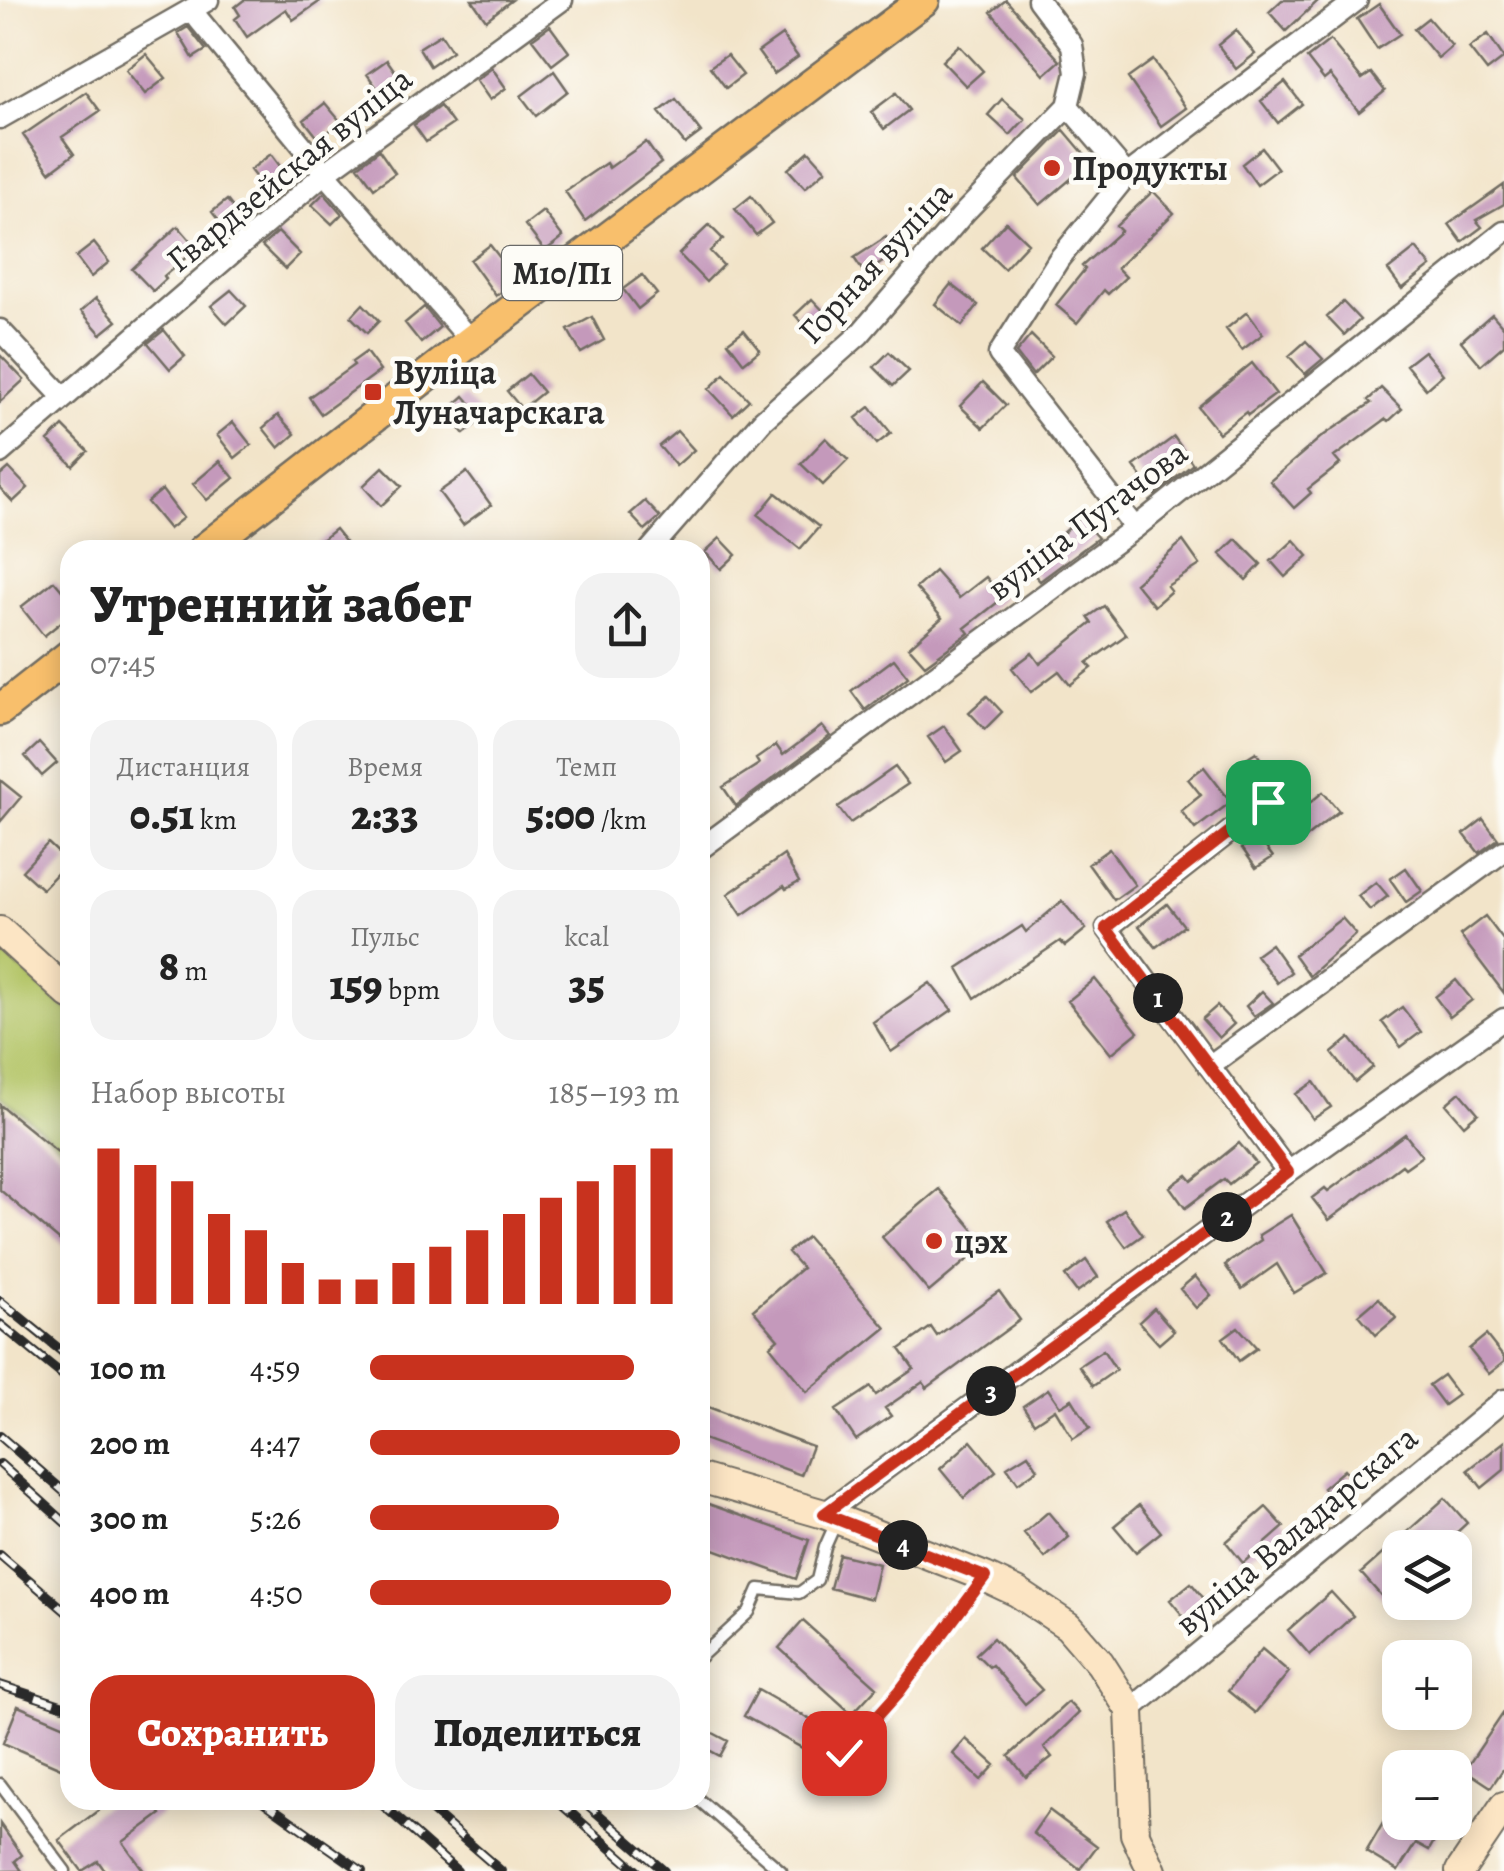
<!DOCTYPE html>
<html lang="ru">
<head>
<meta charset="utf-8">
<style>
	body { margin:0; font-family:Alegreya,serif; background:#f2f2f2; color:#222; height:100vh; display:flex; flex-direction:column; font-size:38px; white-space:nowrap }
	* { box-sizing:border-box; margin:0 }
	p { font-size:32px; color:#767676 }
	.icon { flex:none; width:55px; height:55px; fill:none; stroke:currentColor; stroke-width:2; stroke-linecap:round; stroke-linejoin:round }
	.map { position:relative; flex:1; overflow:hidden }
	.side { position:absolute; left:60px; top:540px; width:650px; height:1270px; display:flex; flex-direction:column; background:#fff; border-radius:30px; box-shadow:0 5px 25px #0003 }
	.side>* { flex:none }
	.tools { position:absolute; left:1382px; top:1530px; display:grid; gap:20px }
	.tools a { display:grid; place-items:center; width:90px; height:90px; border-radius:20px; background:#fff; box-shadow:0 5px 25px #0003; font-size:50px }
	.pin { position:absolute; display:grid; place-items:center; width:85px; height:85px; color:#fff; margin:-42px; border-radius:20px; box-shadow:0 5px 15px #0006 }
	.km { position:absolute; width:50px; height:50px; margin:-25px; border-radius:50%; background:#222; color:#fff; font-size:28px; line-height:50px; text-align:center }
	.round { display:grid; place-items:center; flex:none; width:105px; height:105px; border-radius:30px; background:#f2f2f2 }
	.headline { display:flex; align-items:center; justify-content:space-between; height:170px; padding:0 30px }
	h1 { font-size:55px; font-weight:800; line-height:75px }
	.figures { display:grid; grid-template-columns:repeat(3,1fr); gap:15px; height:170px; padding:10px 30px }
	.figures div { display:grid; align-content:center; border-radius:25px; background:#f2f2f2; text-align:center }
	.figures b { font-size:42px; font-weight:800 }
	.figures small { font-size:28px; font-weight:400 }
	.figures p { font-size:28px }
	.chart { height:280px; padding:20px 30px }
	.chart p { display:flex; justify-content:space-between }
	.chart svg { width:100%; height:180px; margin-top:10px; stroke:#c8321e; stroke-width:6 }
	.cta { display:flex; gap:20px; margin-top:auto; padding:20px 30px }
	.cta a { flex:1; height:115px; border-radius:30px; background:#c8321e; color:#fff; font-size:40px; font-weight:800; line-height:115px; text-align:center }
	.cta a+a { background:#f2f2f2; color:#222 }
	ul { padding:0 30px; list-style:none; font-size:32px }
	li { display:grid; grid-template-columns:160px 120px 1fr; align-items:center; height:75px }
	li i { height:25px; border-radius:12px; background:#c8321e }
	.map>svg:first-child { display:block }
	.green { fill:#b4c568; stroke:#70784a; stroke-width:2.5 }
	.building { fill:#c499bb }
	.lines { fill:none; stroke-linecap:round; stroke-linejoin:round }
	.lane-casing { stroke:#716c62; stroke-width:15 }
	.street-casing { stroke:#716c62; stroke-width:25 }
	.secondary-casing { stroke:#716c62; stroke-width:32 }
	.primary-casing { stroke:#716c62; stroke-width:35 }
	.lane { stroke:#fff; stroke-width:10 }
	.street { stroke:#fff; stroke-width:20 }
	.secondary { stroke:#fce5c4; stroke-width:28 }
	.primary { stroke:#f8bf6c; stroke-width:30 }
	.rail-casing { stroke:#2b2b2b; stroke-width:10 }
	.rail { stroke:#fdfcf7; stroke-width:6; stroke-dasharray:19; stroke-linecap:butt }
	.route-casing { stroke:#fff; stroke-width:20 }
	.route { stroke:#c8321e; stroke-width:12 }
	.poi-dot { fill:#c8321e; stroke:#fdfcf7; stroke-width:4 }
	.labels { text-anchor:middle; stroke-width:9; stroke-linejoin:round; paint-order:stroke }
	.shield { fill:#fdfcf7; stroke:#6a6a68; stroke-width:2.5 }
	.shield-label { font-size:32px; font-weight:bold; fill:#2b2b2b }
	.poi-label { font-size:35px; font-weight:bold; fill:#2b2b2b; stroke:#fdfcf7; text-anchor:start }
	.street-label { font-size:35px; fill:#2b2b2b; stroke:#fdfcf7 }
</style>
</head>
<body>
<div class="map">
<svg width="1504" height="1871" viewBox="0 0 1504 1871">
	<rect width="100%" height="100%" fill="#fdfcf7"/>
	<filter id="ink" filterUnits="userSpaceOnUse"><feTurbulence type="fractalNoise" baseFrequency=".01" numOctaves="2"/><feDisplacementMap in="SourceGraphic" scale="20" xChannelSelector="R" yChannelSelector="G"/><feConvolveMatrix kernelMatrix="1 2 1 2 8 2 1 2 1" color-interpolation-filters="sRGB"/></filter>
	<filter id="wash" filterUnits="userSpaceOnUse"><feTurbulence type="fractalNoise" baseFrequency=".0048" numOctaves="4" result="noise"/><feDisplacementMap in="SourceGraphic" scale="40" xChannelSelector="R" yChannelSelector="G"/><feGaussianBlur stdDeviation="2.25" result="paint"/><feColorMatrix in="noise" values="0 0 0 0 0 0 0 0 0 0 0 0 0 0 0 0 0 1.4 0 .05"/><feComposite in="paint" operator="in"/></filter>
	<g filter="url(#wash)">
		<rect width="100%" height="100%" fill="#f2e4c9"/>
		<!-- green -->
		<path class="green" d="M0,949L70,1011V1154L0,1096Z"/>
		<g id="blocks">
			<!-- building -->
			<path class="building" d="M244,0H322L293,20L286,9L247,37L235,19L240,15L235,7Z
				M472,0H512L486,20Z
				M1006,0L1060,61L1044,75L991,12Z
				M1282,0H1319L1286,31L1269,12Z
				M1379,4L1400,34L1377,49L1357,19Z
				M1428,18L1452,46L1438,58L1414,29Z
				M550,26L569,52L552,65L532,39Z
				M188,27L206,50L193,58L178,33Z
				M1236,30L1255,54L1236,69L1218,45Z
				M441,34L452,51L430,66L419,48Z
				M1488,34L1504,58L1487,71L1469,48Z
				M782,35L798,57L774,74L758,52Z
				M1330,40L1362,79L1371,73L1385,91L1359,112L1330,75L1324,80L1307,58Z
				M959,45L983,71L966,86L942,61Z
				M146,54L166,78L145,94L126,70Z
				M727,55L743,75L726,88L710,67Z
				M387,60L404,84L384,98L367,74Z
				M1153,60L1186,108L1161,126L1128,78Z
				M492,68L506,88L490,100L476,80Z
				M554,71L568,91L536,116L521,96Z
				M1285,82L1302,104L1278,123L1261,101Z
				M86,92L100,111L62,137L74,154L50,172L23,135Z
				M896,93L909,110L884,129L871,112Z
				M676,99L701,132L685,144L659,112Z
				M1002,99L1025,119L1010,135L988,115Z
				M325,103L341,122L319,139L304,120Z
				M440,106L453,124L426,142L414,125Z
				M1064,130L1091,162L1040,205L1017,178Z
				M646,142L661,163L585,221L565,191L606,163L609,168Z
				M1262,148L1278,169L1257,185L1242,164Z
				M379,150L395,173L374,188L358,166Z
				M809,151L826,170L805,188L788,169Z
				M271,154L288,177L267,192L250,170Z
				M1504,185V204L1476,220L1482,227L1462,242L1449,224Z
				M1153,191L1174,213L1117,268L1126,277L1108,294L1104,290L1077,323L1056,305L1085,269L1082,266L1121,231L1116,226Z
				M324,193L342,214L332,224L312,205Z
				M751,196L772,223L756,235L735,209Z
				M227,200L241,218L226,230L212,212Z
				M543,211L563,237L545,251L525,225Z
				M1006,222L1028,243L1004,269L982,248Z
				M709,225L723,239L710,251L723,265L706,282L679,254Z
				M178,226L197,248L164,276L166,279L153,291L132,269Z
				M278,232L300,254L285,269L262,246Z
				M886,237L896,253L865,274L854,258Z
				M94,243L109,262L91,277L76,257Z
				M490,245L517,280L496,296L470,260Z
				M1416,248L1431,266L1402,289L1388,270Z
				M642,275L657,294L638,309L623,289Z
				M951,284L978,305L962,326L935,304Z
				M231,290L246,306L227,324L211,306Z
				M96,298L117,321L101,334L81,311Z
				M812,299L830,318L813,335L795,315Z
				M1343,302L1360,320L1344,335L1327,317Z
				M363,304L379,321L367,333L351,317Z
				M424,307L440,327L421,343L405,323Z
				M1247,312L1263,334L1242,350L1226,329Z
				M1492,314L1504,328V345L1481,365L1461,341Z
				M592,317L604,340L581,353L568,330Z
				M164,330L185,356L170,369L148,343Z
				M744,330L760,350L744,363L728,342Z
				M1031,335L1052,356L1033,375L1016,353Z
				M1306,341L1323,359L1305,374L1289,356Z
				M1424,351L1443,374L1426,389L1406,365Z
				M366,352L380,371L321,414L309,397L354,365L352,362Z
				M889,352L909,371L893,386L874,367Z
				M0,355L24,380L0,402Z
				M1252,363L1276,394L1248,415L1246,412L1219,433L1198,407Z
				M528,374L543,392L522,409L507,391Z
				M724,374L749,400L733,415L709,389Z
				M983,382L1006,405L983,428L960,406Z
				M1381,388L1402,409L1389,421L1386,419L1334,457L1340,464L1308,489L1311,493L1294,508L1270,481L1320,438L1371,403L1368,400Z
				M464,396L483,418L464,434L446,412Z
				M870,407L891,433L877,444L856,418Z
				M278,415L295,434L279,448L263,428Z
				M233,422L251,445L235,458L217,435Z
				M63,426L88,451L73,466L48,441Z
				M677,431L694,450L676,466L659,446Z
				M1174,437L1193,464L1155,495L1134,466Z
				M826,438L848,460L823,485L801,464Z
				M220,461L234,478L207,500L193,484Z
				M383,467L402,486L381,506L363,486Z
				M9,468L28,488L13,502L0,488V476Z
				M467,472L491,505L463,525L439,492Z
				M162,490L183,518L169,529L147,502Z
				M776,493L819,527L800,549L758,515Z
				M645,501L660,517L645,530L630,514Z
				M1080,518L1098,538L1040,581L1021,560L1039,546L1043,551Z
				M335,529L352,550H309Z
				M720,538L736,555L721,569L705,552Z
				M1236,539L1261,564L1246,580L1220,554Z
				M1294,540L1308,556L1285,577L1271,561Z
				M1183,541L1200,565L1167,586L1171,591L1154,606L1135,583Z
				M935,571L959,598L986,577L1003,598L965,628L969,633L925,665L909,647L942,618L916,588Z
				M54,581L70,600V615L44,636L21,607Z
				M1104,606L1126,635L1087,663L1092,668L1070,685L1059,671L1031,692L1012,668L1032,653L1040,664L1092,623L1088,617Z
				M894,659L908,677L865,710L851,691Z
				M987,696L1002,712L985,729L969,712Z
				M822,726L830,736L736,806L723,787L759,764L756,759L776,745L783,755Z
				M944,726L962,751L946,762L928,737Z
				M39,743L57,763L42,776L25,756Z
				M1256,752L1274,780L1258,790L1240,762Z
				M895,767L908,784L850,823L838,807Z
				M1204,767L1231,802L1195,829L1181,811L1201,795L1188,779Z
				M0,780L21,797L0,822Z
				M1323,792L1339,811L1305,838L1290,819Z
				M1483,819L1498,839L1479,853L1464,834Z
				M1258,837L1273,857L1256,868L1242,848Z
				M48,843L68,862L42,889L22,871Z
				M1109,849L1135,885L1114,900L1088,864Z
				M784,855L799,882L786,889L784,886L742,915L728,894Z
				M1406,868L1422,891L1406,902L1390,879Z
				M1376,882L1388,896L1370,910L1358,896Z
				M1062,901L1086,929L1065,946L1060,941L975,998L958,968L1022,926L1026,932Z
				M1167,904L1184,926L1156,947L1139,926Z
				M1485,916L1504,941V993L1460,935Z
				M1342,918L1356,934L1309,976L1294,955Z
				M1271,944L1291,972L1277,983L1256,955Z
				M1095,979L1138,1032L1111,1054L1068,1001Z
				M1456,980L1472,1000L1450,1017L1435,997Z
				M930,983L952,1010L891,1052L873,1022Z
				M1262,991L1273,1003L1254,1016L1246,1006Z
				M1217,1006L1234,1024L1219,1038L1202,1019Z
				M1402,1007L1421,1032L1401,1047L1382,1022Z
				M1350,1038L1373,1067L1355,1082L1332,1053Z
				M1314,1082L1331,1107L1313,1119L1296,1094Z
				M1460,1092L1478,1113L1464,1125L1446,1104Z
				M0,1105L70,1162V1249L0,1190Z
				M1405,1134L1422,1156L1405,1168L1402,1165L1329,1220L1312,1198L1325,1188L1328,1191Z
				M1239,1143L1256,1163L1229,1184L1224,1179L1185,1208L1170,1187L1187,1175L1192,1181Z
				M939,1189L986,1244L929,1292L882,1237Z
				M1124,1209L1143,1235L1126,1247L1107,1221Z
				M1291,1215L1327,1273L1294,1293L1277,1264L1242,1289L1225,1265L1261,1240L1259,1235Z
				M807,1237L886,1328L807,1392L770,1346L778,1339L753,1310L802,1268L788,1252Z
				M1086,1260L1098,1277L1077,1292L1065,1276Z
				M1195,1276L1211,1295L1196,1308L1180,1289Z
				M999,1291L1020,1320L927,1388L923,1382L885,1408L891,1416L856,1440L836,1410L871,1387L876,1395L914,1369L900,1349L931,1327L937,1336Z
				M1379,1298L1396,1318L1376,1335L1359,1315Z
				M1154,1308L1174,1331L1159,1344L1139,1322Z
				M1238,1327L1257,1348L1239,1361L1223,1338Z
				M1486,1335L1504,1358V1362L1489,1374L1469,1349Z
				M1103,1350L1116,1370L1093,1386L1079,1366Z
				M1443,1375L1458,1395L1444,1405L1429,1385Z
				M1048,1389L1060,1406L1072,1399L1090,1428L1073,1439L1055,1409L1034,1423L1023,1406Z
				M700,1404L812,1446L801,1475L700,1438Z
				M971,1441L996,1471L964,1498L940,1469Z
				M1504,1442V1470L1482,1488L1468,1470Z
				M1028,1454L1038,1469L1018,1483L1007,1467Z
				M1344,1470L1355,1482L1334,1500L1323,1488Z
				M1445,1498L1467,1523L1440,1548H1400V1584L1384,1599L1361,1573Z
				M700,1501L809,1540L796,1579L700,1544Z
				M1139,1505L1161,1532L1136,1552L1114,1526Z
				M1266,1507L1284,1527L1243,1563L1226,1542Z
				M1048,1512L1069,1537L1045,1558L1024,1533Z
				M839,1554L879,1564L871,1599L830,1588Z
				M1191,1583L1210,1606L1189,1623L1170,1600Z
				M1331,1592L1353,1616L1310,1655L1288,1630Z
				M803,1621L877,1687L852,1714L779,1648Z
				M993,1638L1042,1690L1025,1704L992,1665L989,1667L976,1654Z
				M1262,1649L1289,1672L1255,1713L1228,1691Z
				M758,1690L818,1724L804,1749L744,1716Z
				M1068,1702L1079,1713L1044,1747L1052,1757L1026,1777L1009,1756Z
				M18,1706L70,1728V1772L3,1743Z
				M1504,1712V1768L1491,1787L1465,1770Z
				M700,1726L728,1741L720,1756L700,1745Z
				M966,1739L995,1765L981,1780L953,1754Z
				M1400,1794V1822H1445L1429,1850L1416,1843L1398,1871L1366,1852Z
				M112,1800H151L161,1814L123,1842L144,1871H105L98,1861L82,1871L59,1840Z
				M1049,1810L1097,1846L1080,1869L1033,1833Z
				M0,1824L22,1855L15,1861L22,1871H0Z"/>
		</g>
	</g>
	<g filter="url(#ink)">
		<use href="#blocks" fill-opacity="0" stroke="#716c62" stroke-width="2.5"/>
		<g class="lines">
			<defs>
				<path id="lane" d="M700,1657L749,1612L759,1589L799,1593L817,1580L825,1547L837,1520
					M823,1750L844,1753L899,1692L985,1577
					M0,1784L65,1871
					M699,1800L781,1871"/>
				<path id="street" d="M191,10L325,173L471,341
					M1068,106L1127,175
					M0,118L208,0
					M0,330L64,398
					M0,453L325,173L562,0
					M1135,528L999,354L1059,259L1127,175L1357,0
					M650,550L763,420L859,335L965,212L1068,106L1076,73L1072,45L1038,0
					M1269,801L1107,928L1288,1172
					M700,849L1135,528L1504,232
					M1209,1066L1504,851
					M824,1514L1288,1172L1504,1019
					M1130,1710L1504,1400"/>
				<path id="secondary" d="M0,931L70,995
					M700,1478L824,1514L985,1577L1017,1592L1068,1626L1100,1663L1130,1710L1135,1834L1152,1871
					M1460,1871L1504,1806"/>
				<path id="primary" d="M203,550L471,341L924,0
					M0,710L70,655"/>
			</defs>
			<!-- lane casing -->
			<use href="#lane" class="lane-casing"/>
			<!-- street casing -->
			<use href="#street" class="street-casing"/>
			<!-- secondary casing -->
			<use href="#secondary" class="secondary-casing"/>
			<!-- primary casing -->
			<use href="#primary" class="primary-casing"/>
			<!-- lane -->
			<use href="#lane" class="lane"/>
			<!-- street -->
			<use href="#street" class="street"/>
			<!-- secondary -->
			<use href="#secondary" class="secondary"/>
			<!-- primary -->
			<use href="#primary" class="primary"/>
			<defs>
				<path id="rail" d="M0,1301L70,1358
					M0,1324L70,1381
					M0,1436L70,1497
					M0,1464L70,1527
					M0,1555L70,1615
					M0,1685L70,1708
					M261,1800L362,1871
					M377,1800L457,1871
					M419,1800L501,1871
					M556,1800L637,1871
					M582,1800L664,1871"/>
			</defs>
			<!-- rail casing -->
			<use href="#rail" class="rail-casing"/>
			<!-- rail -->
			<use href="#rail" class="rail"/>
		</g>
	</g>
	<g class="lines" filter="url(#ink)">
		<defs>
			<path id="route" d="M844,1753L899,1692L985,1577L824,1514L1288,1172L1106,928L1268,802"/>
		</defs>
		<!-- route casing -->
		<use href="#route" class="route-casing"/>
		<!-- route -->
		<use href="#route" class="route"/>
	</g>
	<!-- markers -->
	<g class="poi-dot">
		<circle cx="1052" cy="168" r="10"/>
		<rect x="363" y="382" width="20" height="20" rx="5"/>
		<circle cx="934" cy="1241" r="10"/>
	</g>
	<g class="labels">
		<!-- shield labels -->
		<rect class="shield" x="502" y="246" width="120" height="54" rx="8"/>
		<g class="shield-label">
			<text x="562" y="284">М10/П1</text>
		</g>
		<!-- poi labels -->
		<g class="poi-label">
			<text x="1072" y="180">Продукты</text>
			<text x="393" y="384">Вуліца<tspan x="393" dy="40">Луначарскага</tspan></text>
			<text x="954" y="1253">цэх</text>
		</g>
		<!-- street labels -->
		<g class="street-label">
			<text transform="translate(289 169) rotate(-39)" y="12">Гвардзейская вуліца</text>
			<text transform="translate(875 262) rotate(-47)" y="12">Горная вуліца</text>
			<text transform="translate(1087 520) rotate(-37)" y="12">вуліца Пугачова</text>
			<text transform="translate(1296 1530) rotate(-40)" y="12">вуліца Валадарскага</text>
		</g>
	</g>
</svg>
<div class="tools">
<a><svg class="icon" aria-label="layers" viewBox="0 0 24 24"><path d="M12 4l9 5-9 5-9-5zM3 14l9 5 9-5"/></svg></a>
<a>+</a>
<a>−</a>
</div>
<div class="pin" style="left:1268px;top:802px;background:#1e9e55"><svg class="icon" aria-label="arrive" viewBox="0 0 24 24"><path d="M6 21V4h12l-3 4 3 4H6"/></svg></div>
<div class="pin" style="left:844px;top:1753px;background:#d93025"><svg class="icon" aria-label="check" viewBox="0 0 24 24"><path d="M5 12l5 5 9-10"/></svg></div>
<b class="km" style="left:1158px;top:998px">1</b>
<b class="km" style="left:1227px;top:1217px">2</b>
<b class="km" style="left:991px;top:1391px">3</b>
<b class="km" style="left:903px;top:1545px">4</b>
<section class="side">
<div class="headline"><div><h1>Утренний забег</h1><p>07:45</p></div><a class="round"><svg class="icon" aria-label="share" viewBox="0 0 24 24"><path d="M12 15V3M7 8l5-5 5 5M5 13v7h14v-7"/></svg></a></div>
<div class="figures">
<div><p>Дистанция</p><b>0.51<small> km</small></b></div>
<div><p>Время</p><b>2:33</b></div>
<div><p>Темп</p><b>5:00<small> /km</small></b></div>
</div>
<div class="figures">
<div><b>8<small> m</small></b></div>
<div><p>Пульс</p><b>159<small> bpm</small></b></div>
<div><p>kcal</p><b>35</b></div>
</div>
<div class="chart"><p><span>Набор высоты</span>185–193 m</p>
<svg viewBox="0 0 160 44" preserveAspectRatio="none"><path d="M5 44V6M15 44V10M25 44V14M35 44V22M45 44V26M55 44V34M65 44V38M75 44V38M85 44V34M95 44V30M105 44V26M115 44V22M125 44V18M135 44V14M145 44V10M155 44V6"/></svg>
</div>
<ul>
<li><b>100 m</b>4:59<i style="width:85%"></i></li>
<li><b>200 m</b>4:47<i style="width:100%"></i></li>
<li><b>300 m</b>5:26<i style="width:61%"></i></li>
<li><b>400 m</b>4:50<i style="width:97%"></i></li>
</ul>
<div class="cta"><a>Сохранить</a><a>Поделиться</a></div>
</section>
</div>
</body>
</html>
